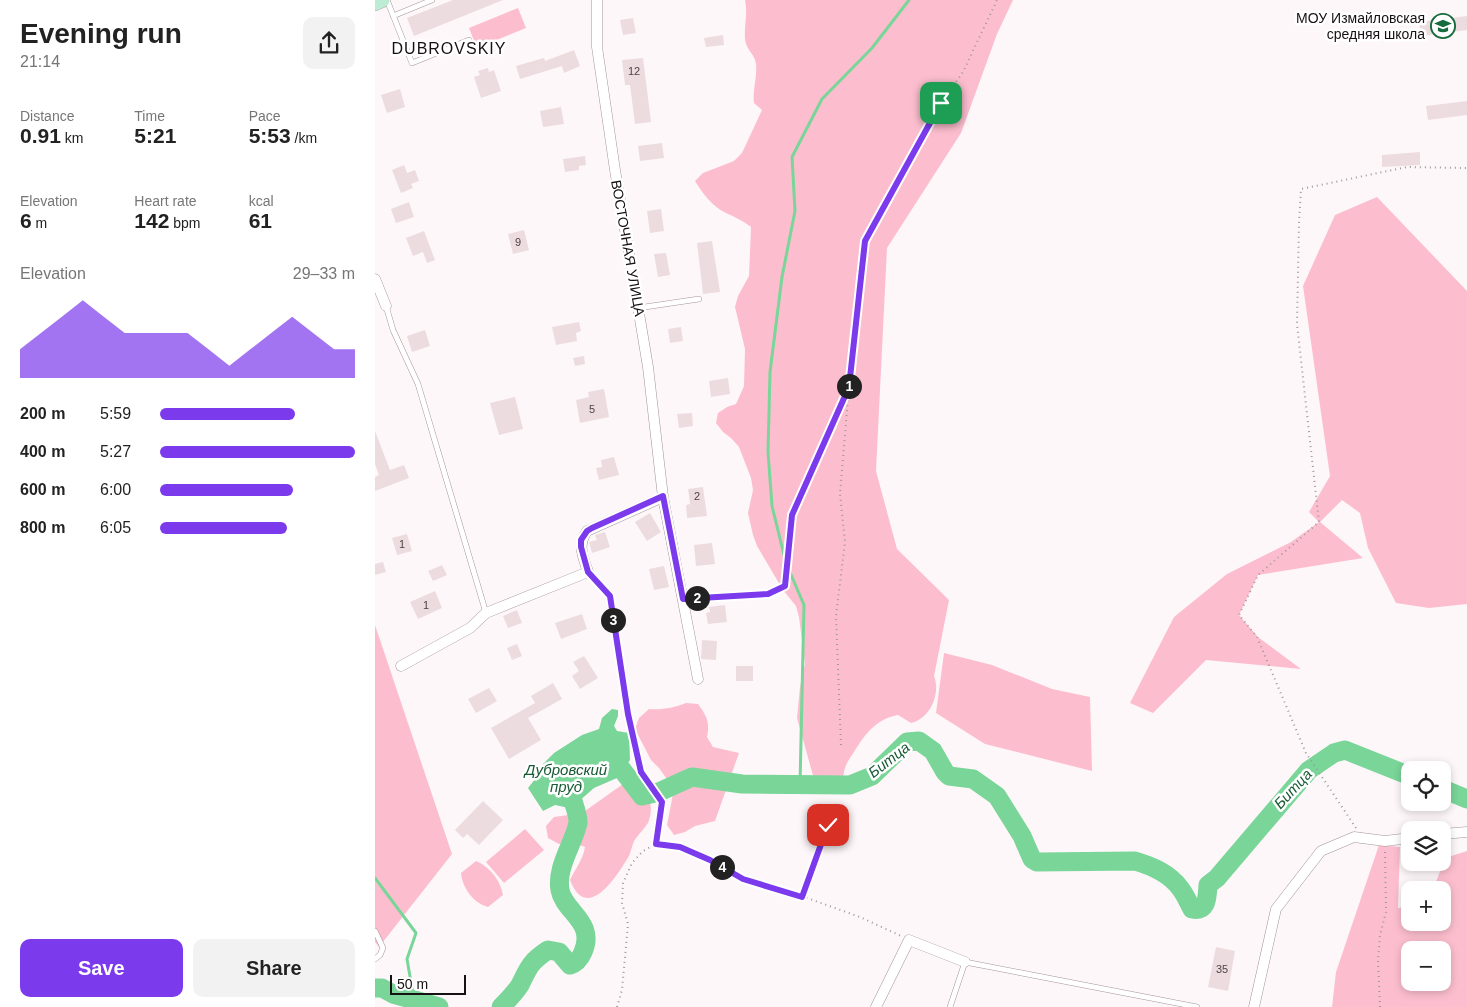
<!DOCTYPE html>
<html lang="en">
<head>
<meta charset="utf-8">
<style>
	body { margin:0; font-family:Helvetica,sans-serif; background:#f2f2f2; color:#222; height:100vh; display:flex; flex-direction:column; font-size:19px; white-space:nowrap }
	* { box-sizing:border-box; margin:0 }
	p { font-size:16px; color:#767676 }
	.icon { flex:none; width:28px; height:28px; fill:none; stroke:currentColor; stroke-width:2; stroke-linecap:round; stroke-linejoin:round }
	.map { position:relative; flex:1; overflow:hidden }
	.side { display:flex; flex-direction:column; background:#fff; width:375px }
	.side>* { flex:none }
	.fabs { position:absolute; left:1026px; top:761px; display:grid; gap:10px }
	.fabs a { display:grid; place-items:center; width:50px; height:50px; border-radius:10px; background:#fff; box-shadow:0 2px 8px #0003; font-size:25px }
	.scale { position:absolute; left:15px; bottom:12px; width:76px; box-sizing:border-box; padding-left:5px; border:2px solid #161112; border-top:0; font-size:14px; line-height:18px; white-space:nowrap; color:#161112; -webkit-text-stroke:4px #fff; paint-order:stroke }
	.pin { position:absolute; display:grid; place-items:center; width:42px; height:42px; color:#fff; margin:-21px; border-radius:10px; box-shadow:0 2px 8px #0006 }
	.km { position:absolute; width:25px; height:25px; margin:-12px; border-radius:50%; background:#222; color:#fff; font-size:14px; line-height:25px; text-align:center }
	.round { display:grid; place-items:center; flex:none; width:52px; height:52px; border-radius:10px; background:#f2f2f2 }
	.summary { display:flex; align-items:center; justify-content:space-between; height:85px; padding:0 20px }
	h1 { font-size:28px; font-weight:800; line-height:38px }
	.stats { display:grid; grid-template-columns:repeat(3,1fr); gap:8px; height:85px; padding:5px 20px }
	.stats div { display:grid; align-content:center }
	.stats b { font-size:21px; font-weight:800 }
	.stats small { font-size:14px; font-weight:400 }
	.stats p { font-size:14px }
	.chart { height:140px; padding:10px 20px }
	.chart p { display:flex; justify-content:space-between }
	.chart svg { width:100%; height:90px; margin-top:5px; fill:#7c3aed; opacity:.7 }
	.button { display:flex; gap:10px; margin-top:auto; padding:10px 20px }
	.button a { flex:1; height:58px; border-radius:10px; background:#7c3aed; color:#fff; font-size:20px; font-weight:800; line-height:58px; text-align:center }
	.button a+a { background:#f2f2f2; color:#222 }
	ul { padding:0 20px; list-style:none; font-size:16px }
	li { display:grid; grid-template-columns:80px 60px 1fr; align-items:center; height:38px }
	li i { height:12px; border-radius:6px; background:#7c3aed }
	main { display:flex; flex:1; min-height:0 }
	.map>svg:first-child { display:block }
	.green { fill:#fcbece; fill-rule:evenodd }
	.water { fill:#79d598 }
	.lines { fill:none; stroke-linecap:round; stroke-linejoin:round }
	.stream { stroke:#79d598; stroke-width:3 }
	.river { stroke:#79d598; stroke-width:19 }
	.building { fill:#ecdcdf }
	.lane-casing { stroke:#a49498; stroke-width:6 }
	.street-casing { stroke:#a49498; stroke-width:11 }
	.secondary-casing { stroke:#a49498; stroke-width:16 }
	.path { stroke:#9e989a; stroke-width:2; stroke-dasharray:1 4; stroke-linecap:butt }
	.lane { stroke:#fff; stroke-width:5 }
	.street { stroke:#fff; stroke-width:10 }
	.secondary { stroke:#beebd3; stroke-width:15 }
	.route-casing { stroke:#fff; stroke-width:10 }
	.route { stroke:#7c3aed; stroke-width:6 }
	.labels { text-anchor:middle; stroke-width:5; stroke-linejoin:round; paint-order:stroke }
	.number-label { font-size:11px; fill:#4c4445 }
	.poi-label { font-size:14px; fill:#161112; stroke:#fff; text-anchor:end }
	.street-label { font-size:14px; fill:#161112; stroke:#fff }
	.water-label { font-size:15px; font-style:italic; fill:#175a33; stroke:#fff }
	.quarter-label { font-size:16px; letter-spacing:1px; fill:#161112; stroke:#fff }
</style>
</head>
<body>
<main>
<section class="side">
<div class="summary"><div><h1>Evening run</h1><p>21:14</p></div><a class="round"><svg class="icon" aria-label="share" viewBox="0 0 24 24"><path d="M12 15V3M7 8l5-5 5 5M5 13v7h14v-7"/></svg></a></div>
<div class="stats">
<div><p>Distance</p><b>0.91<small> km</small></b></div>
<div><p>Time</p><b>5:21</b></div>
<div><p>Pace</p><b>5:53<small> /km</small></b></div>
</div>
<div class="stats">
<div><p>Elevation</p><b>6<small> m</small></b></div>
<div><p>Heart rate</p><b>142<small> bpm</small></b></div>
<div><p>kcal</p><b>61</b></div>
</div>
<div class="chart"><p><span>Elevation</span>29–33 m</p>
<svg viewBox="0 0 160 44" preserveAspectRatio="none"><path d="M0 44V30L10 22L20 14L30 6L40 14L50 22L60 22L70 22L80 22L90 30L100 38L110 30L120 22L130 14L140 22L150 30L160 30V44z"/></svg>
</div>
<ul>
<li><b>200 m</b>5:59<i style="width:69%"></i></li>
<li><b>400 m</b>5:27<i style="width:100%"></i></li>
<li><b>600 m</b>6:00<i style="width:68%"></i></li>
<li><b>800 m</b>6:05<i style="width:65%"></i></li>
</ul>
<div class="button"><a>Save</a><a>Share</a></div>
</section>
<div class="map">
<svg width="1092" height="1007" viewBox="0 0 1092 1007">
	<rect width="100%" height="100%" fill="#fef7f9"/>
	<!-- green -->
	<path class="green" d="M370,0H638L622,34L586,133L512,248L501,471L522,549L574,600L559,676C566,694 555,719 536,723L523,715C501,719 490,734 479,752C472,762 468,769 468,781L439,779L422,718L425,687L430,664L424,617L421,606L408,590L382,546L378,535L373,513L378,490L376,478L364,447L356,438L348,432L341,423L343,413L352,407L361,404L369,386L370,349L360,307L363,296L374,276L376,227C368,221 360,217 351,213C337,206 328,194 320,181L328,173L359,161L367,153L387,110L379,103C377,90 384,71 380,60C378,53 371,49 370,39C369,26 373,13 370,0Z
		M143,8L151,28L102,48L94,28Z
		M1002,197L1092,291V604L1054,608L1021,603L993,548L985,513L967,500L945,522L988,558L883,575L864,615L883,637L926,669L831,660L778,713L755,703L799,617L852,574L916,542L944,522L934,512L955,476L928,286L960,215Z
		M0,625L77,854L4,947L0,942Z
		M569,653L617,665L677,689L715,697L717,771L610,744L561,713Z
		M311,703L323,704C332,716 335,723 332,737L338,747L364,753L340,821L320,826L310,832L299,835L292,825L299,789L284,768L276,760L260,729L264,718L274,709C288,710 298,708 311,703Z
		M248,784C252,784 257,783 260,784C276,789 279,809 273,823C269,829 263,835 259,841C257,846 256,851 254,856C242,876 212,924 195,880C200,869 208,860 210,847L196,842L184,844L173,838L171,826L179,817L200,814L210,811Z
		M150,829L169,850L129,883L111,862Z
		M1004,845L1025,847L1023,908L1035,906V922H1068V890H1058L1070,858L1092,851V1007H957L961,972ZM1035,950H1068V982H1035Z
		M101,861C115,867 126,881 128,895L113,907C98,903 87,887 86,873Z"/>
	<!-- water -->
	<path class="water" d="M237,709L243,710V716L239,726L242,731L254,733L255,760L242,778L219,788L203,802L194,808L180,805L168,811L153,788L161,778L159,773L179,753L207,735L224,729L227,718Z"/>
	<g class="lines">
		<!-- stream -->
		<path class="stream" d="M425,785L429,605L411,563L397,506L393,452L395,372L407,277L420,211L417,157L447,99L497,48L534,0
			M0,878L41,933L32,959L39,1000"/>
		<!-- river -->
		<path class="river" d="M229,758L236,755L267,796L284,792L317,777L367,784L475,785L497,776L532,742L544,741L558,751L570,772L574,776L598,779L622,796L647,836L657,859L662,862L760,861C777,866 794,873 805,888C810,894 813,902 817,909C833,912 832,897 833,885L842,878L934,770L959,753L970,750L1035,776
			M1068,789L1092,799
			M0,988H7L18,994L64,1007
			M126,1007C133,1000 140,993 145,985C154,967 155,962 173,950L184,952L195,965C202,963 205,959 208,952C221,922 189,912 185,890C181,867 198,845 203,823C204,815 196,798 195,790L200,784"/>
	</g>
	<!-- building -->
	<path class="building" d="M78,0H128L39,36L32,18Z
		M1092,16V30L1046,36L1044,22Z
		M258,18L261,33L248,35L245,20Z
		M348,35L349,45L331,47L329,38Z
		M199,50L205,66L189,73L187,66L145,79L141,66L169,58L170,61Z
		M268,58L276,122L260,124L255,85H250L247,60Z
		M113,68L114,72L119,70L126,91L106,98L99,77L105,75L103,71Z
		M25,89L30,107L12,113L6,95Z
		M1092,101V115L1053,120L1051,106Z
		M186,107L189,124L168,127L165,111Z
		M287,143L289,158L265,161L263,146Z
		M1045,152V165L1007,167V155Z
		M210,156L211,165L204,166V170L190,172L188,159Z
		M29,165L32,173L40,170L44,181L36,184L38,188L26,193L17,170Z
		M34,202L39,217L21,223L16,209Z
		M286,209L289,231L275,233L272,211Z
		M149,230L154,250L138,254L133,234Z
		M49,231L60,260L52,263L48,252L38,256L31,238Z
		M337,241L345,292L328,294L322,243Z
		M291,253L295,275L283,277L279,254Z
		M204,322L206,331L201,333L202,341L181,345L177,327Z
		M306,327L308,341L295,343L293,329Z
		M50,330L55,346L37,352L32,336Z
		M209,356L210,364L200,366L198,358Z
		M353,378L355,394L336,397L334,381Z
		M229,389L234,417L205,423L201,400L214,397L213,392Z
		M140,397L148,429L124,435L115,403Z
		M317,413L318,426L304,428L302,414Z
		M0,431L15,470L29,465L34,478L0,491V477L4,475L0,464Z
		M239,457L244,475L224,480L221,468L227,467L226,460Z
		M328,487L332,516L312,518L311,505L315,504L313,489Z
		M275,513L286,532L272,541L260,522Z
		M230,532L235,547L217,553L214,542L222,540L220,535Z
		M32,534L37,551L22,555L17,538Z
		M337,543L340,564L321,566L319,545Z
		M8,562L11,572L0,575V564Z
		M67,565L72,575L58,581L53,571Z
		M289,566L294,587L279,590L274,569Z
		M60,591L67,608L43,619L35,602Z
		M350,605L352,622L333,624L331,613L335,612L334,607Z
		M142,610L147,623L133,628L128,616Z
		M207,614L212,629L186,639L180,623Z
		M327,640L342,641L341,660L326,659Z
		M142,644L147,656L137,660L132,648Z
		M209,656L223,678L205,689L197,676L204,671L198,662Z
		M361,666H378V681H361Z
		M178,683L187,699L153,718L166,740L134,759L116,728L160,703L156,696Z
		M114,688L122,701L101,713L93,699Z
		M108,801L128,820L104,845L92,834L88,838L80,830Z
		M841,947L860,951L853,991L833,987Z"/>
	<g class="lines">
		<defs>
			<path id="lane" d="M12,0L37,63L94,40
				M18,16L57,0
				M11,306L18,330L43,384L111,613
				M263,308L324,299
				M213,572L235,596L253,714L266,772
				M0,931L8,948L5,955L0,959
				M575,1007L590,962L822,1007"/>
			<path id="street" d="M222,0V47L240,170L273,367L288,497L323,679
				M0,279L11,306
				M26,666L95,628L111,613L213,572C208,556 202,546 212,531L288,497
				M1068,834L1092,832
				M501,1007L534,940L590,962
				M879,1007L901,909L946,851L979,837L1010,841L1035,838"/>
			<path id="secondary" d="M0,3L7,0"/>
		</defs>
		<!-- lane casing -->
		<use href="#lane" class="lane-casing"/>
		<!-- street casing -->
		<use href="#street" class="street-casing"/>
		<!-- secondary casing -->
		<use href="#secondary" class="secondary-casing"/>
		<!-- path -->
		<path class="path" d="M318,598L393,594L410,586L417,515L473,390
			M466,745L461,616L470,542L465,494L474,387L490,241L566,103L588,72L622,0
			M269,777L287,802L281,844
			M981,828L931,753L882,637L864,615L883,575L944,522L922,324L924,223L926,189L1032,167L1092,168
			M427,896L453,825
			M242,1007L247,990L253,924L247,903L248,883L257,863L268,851L281,844L305,847L335,860L368,879L407,889L485,917L526,936
			M1005,1007L1003,960L1005,935L1011,912L1010,850"/>
		<!-- lane -->
		<use href="#lane" class="lane"/>
		<!-- street -->
		<use href="#street" class="street"/>
		<!-- secondary -->
		<use href="#secondary" class="secondary"/>
	</g>
	<g class="lines">
		<defs>
			<path id="route" d="M453,825L427,897L368,879L335,860L305,847L281,844L287,802L266,772L253,714L235,596L213,572L206,547V540L212,531L217,528L288,496L308,599L393,594L410,586L417,515L474,387L490,241L566,103"/>
		</defs>
		<!-- route casing -->
		<use href="#route" class="route-casing"/>
		<!-- route -->
		<use href="#route" class="route"/>
	</g>
	<!-- icons -->
	<defs>
		<symbol id="school-ring" viewBox="-11 -11 22 22"><circle r="9.5" fill="#fff" stroke="#186b3c" stroke-width="1.5"/><path d="M0-5L7-2L0 1L-7-2ZM-4 1L0 2.5L4 1V4Q0 6-4 4Z" fill="#186b3c"/></symbol>
	</defs>
	<g fill-rule="evenodd">
		<use href="#school-ring" x="1054" y="12" width="28" height="28"/>
	</g>
	<g class="labels">
		<!-- number labels -->
		<g class="number-label">
			<text x="259" y="75">12</text>
			<text x="143" y="246">9</text>
			<text x="217" y="413">5</text>
			<text x="322" y="500">2</text>
			<text x="27" y="548">1</text>
			<text x="51" y="609">1</text>
			<text x="847" y="973">35</text>
		</g>
		<!-- poi labels -->
		<g class="poi-label">
			<text x="1050" y="23">МОУ Измайловская<tspan x="1050" dy="16">средняя школа</tspan></text>
		</g>
		<!-- street labels -->
		<g class="street-label">
			<text transform="translate(253 248) rotate(80)" y="5">ВОСТОЧНАЯ УЛИЦА</text>
		</g>
		<!-- water labels -->
		<g class="water-label">
			<text transform="translate(514 760) rotate(-38)" y="5">Битца</text>
			<text x="191" y="775">Дубровский<tspan x="191" dy="17">пруд</tspan></text>
			<text transform="translate(918 789) rotate(-47)" y="5">Битца</text>
		</g>
		<!-- quarter labels -->
		<g class="quarter-label">
			<text x="74" y="54">DUBROVSKIY</text>
		</g>
	</g>
</svg>
<div class="fabs">
<a><svg class="icon" aria-label="locate" viewBox="0 0 24 24"><circle cx="12" cy="12" r="6"/><path d="M12 2v4M12 18v4M2 12h4M18 12h4"/></svg></a>
<a><svg class="icon" aria-label="layers" viewBox="0 0 24 24"><path d="M12 4l9 5-9 5-9-5zM3 14l9 5 9-5"/></svg></a>
<a>+</a>
<a>−</a>
</div>
<div class="scale">50 m</div>
<div class="pin" style="left:566px;top:103px;background:#1e9e55"><svg class="icon" aria-label="arrive" viewBox="0 0 24 24"><path d="M6 21V4h12l-3 4 3 4H6"/></svg></div>
<div class="pin" style="left:453px;top:825px;background:#d93025"><svg class="icon" aria-label="check" viewBox="0 0 24 24"><path d="M5 12l5 5 9-10"/></svg></div>
<b class="km" style="left:474px;top:386px">1</b>
<b class="km" style="left:322px;top:598px">2</b>
<b class="km" style="left:238px;top:620px">3</b>
<b class="km" style="left:347px;top:867px">4</b>
</div>
</main>
</body>
</html>
